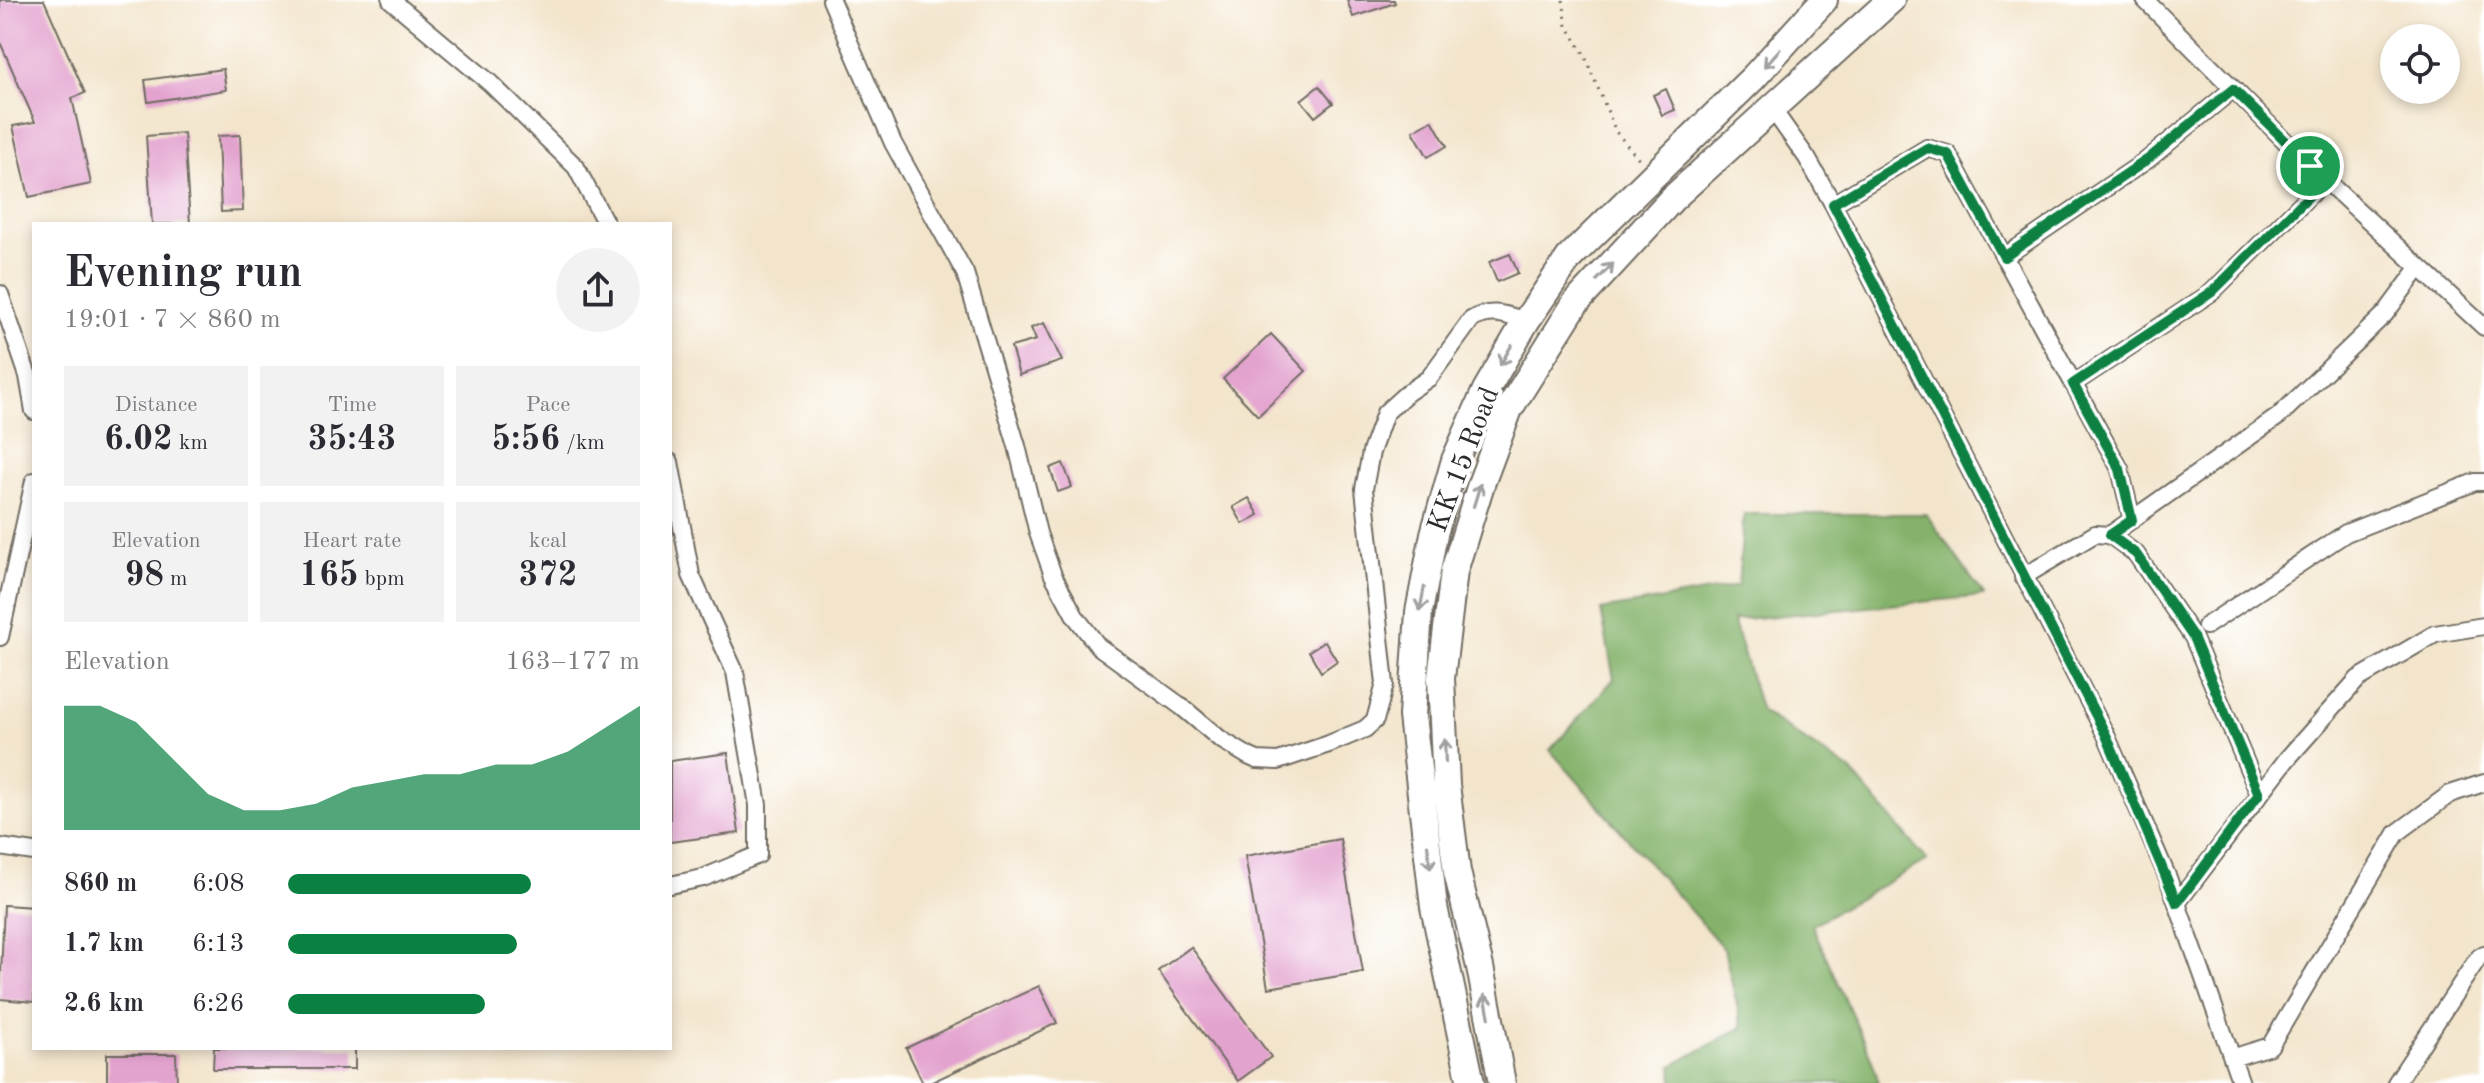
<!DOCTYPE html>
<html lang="en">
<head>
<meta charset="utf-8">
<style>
	body { margin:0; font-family:"Old Standard TT",serif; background:#f2f2f3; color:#2b2b33; height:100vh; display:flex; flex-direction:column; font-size:30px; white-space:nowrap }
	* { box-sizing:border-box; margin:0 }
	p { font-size:26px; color:#7c7c81 }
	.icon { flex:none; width:44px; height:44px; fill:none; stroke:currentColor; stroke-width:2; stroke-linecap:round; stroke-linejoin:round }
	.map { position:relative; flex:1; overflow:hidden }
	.sheet { position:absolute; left:32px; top:222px; width:640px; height:828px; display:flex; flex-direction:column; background:#fff; border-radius:0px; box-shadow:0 4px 12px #0003 }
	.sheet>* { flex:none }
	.fabs { position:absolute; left:2380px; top:24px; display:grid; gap:16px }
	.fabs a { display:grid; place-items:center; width:80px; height:80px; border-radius:50%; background:#fff; box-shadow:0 4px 12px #0003; font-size:40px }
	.pin { position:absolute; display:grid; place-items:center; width:68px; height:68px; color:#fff; margin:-34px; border:4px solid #fff; border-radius:50%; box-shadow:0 2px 8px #0007 }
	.round { display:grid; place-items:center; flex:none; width:84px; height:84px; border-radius:42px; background:#f2f2f3 }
	.summary { display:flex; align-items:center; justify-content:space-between; height:136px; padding:0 32px }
	h1 { font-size:44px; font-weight:800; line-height:60px }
	.stats { display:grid; grid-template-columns:repeat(3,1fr); gap:12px; height:136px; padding:8px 32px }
	.stats div { display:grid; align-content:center; border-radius:0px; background:#f2f2f3; text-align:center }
	.stats b { font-size:34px; font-weight:800 }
	.stats small { font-size:22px; font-weight:400 }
	.stats p { font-size:22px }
	.chart { height:224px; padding:16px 32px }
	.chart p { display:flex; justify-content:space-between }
	.chart svg { width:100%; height:144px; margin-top:8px; fill:#0b8043; opacity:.7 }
	ul { padding:0 32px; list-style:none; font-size:26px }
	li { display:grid; grid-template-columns:128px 96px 1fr; align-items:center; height:60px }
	li i { height:20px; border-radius:10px; background:#0b8043 }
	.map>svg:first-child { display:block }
	.forest { fill:#84b26a; stroke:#586e4a; stroke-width:2 }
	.building { fill:#e3a3cf }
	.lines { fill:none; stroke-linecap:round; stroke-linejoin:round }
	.minor-casing { stroke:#716c63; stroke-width:20 }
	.trunk-casing { stroke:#716c63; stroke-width:30 }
	.path { stroke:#716c63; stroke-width:3; stroke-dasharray:2 6; stroke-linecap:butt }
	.minor { stroke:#fff; stroke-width:16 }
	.trunk { stroke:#fff; stroke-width:26 }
	.oneway { stroke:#a0a0a0 }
	.route-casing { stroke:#fff; stroke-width:16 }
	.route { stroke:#0b8043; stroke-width:10 }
	.labels { text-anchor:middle; stroke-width:8; stroke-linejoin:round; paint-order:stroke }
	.street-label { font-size:28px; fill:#2b2b2b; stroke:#fff }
</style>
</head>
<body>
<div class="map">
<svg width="2484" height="1083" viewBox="0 0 2484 1083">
	<rect width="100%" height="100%" fill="#fff"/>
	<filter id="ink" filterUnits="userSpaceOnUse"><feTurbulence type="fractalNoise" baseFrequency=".0125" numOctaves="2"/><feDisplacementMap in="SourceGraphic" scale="16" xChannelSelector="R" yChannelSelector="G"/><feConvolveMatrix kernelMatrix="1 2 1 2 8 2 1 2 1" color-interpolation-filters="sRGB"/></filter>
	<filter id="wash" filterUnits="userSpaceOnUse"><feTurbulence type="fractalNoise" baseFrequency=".006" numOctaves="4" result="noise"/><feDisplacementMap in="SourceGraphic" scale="32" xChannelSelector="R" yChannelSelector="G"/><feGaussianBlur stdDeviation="1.8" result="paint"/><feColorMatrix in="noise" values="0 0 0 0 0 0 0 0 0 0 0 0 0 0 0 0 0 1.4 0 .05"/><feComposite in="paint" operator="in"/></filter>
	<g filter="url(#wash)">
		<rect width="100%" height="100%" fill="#f3e5cc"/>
		<!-- forest -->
		<path class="forest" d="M1744,514H1926L1984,596L1733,620L1761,711L1851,771L1927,860L1812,925L1872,1060L1879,1083H1673L1672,1066L1742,1027L1724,949L1550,750L1614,679L1601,610L1738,586Z"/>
		<g id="blocks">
			<!-- building -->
			<path class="building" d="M0,0H44L85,93L72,98L91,184L29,197L13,126L35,122L0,42Z
				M1347,0H1394L1395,3L1353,17Z
				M223,69L226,90L148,102L145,80Z
				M1319,86L1333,103L1315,117L1301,100Z
				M1666,89L1675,110L1662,115L1653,95Z
				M1432,120L1447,146L1428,157L1413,131Z
				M184,133L190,224H152L146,136Z
				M240,135L243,211L221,212L218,136Z
				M1510,254L1518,273L1497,282L1489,262Z
				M1044,323L1062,361L1019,375L1011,347L1036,340L1031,328Z
				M1271,334L1306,371L1258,416L1223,379Z
				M1063,463L1072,487L1058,492L1050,468Z
				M1249,498L1259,515L1243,524L1233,507Z
				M1325,641L1337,661L1321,672L1309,651Z
				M728,753L739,833L670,842V761Z
				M1340,839L1363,972L1268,988L1245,856Z
				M4,905L34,907V1002L0,999Z
				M1191,947L1271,1057L1238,1081L1158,971Z
				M1039,986L1057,1023L930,1083H923L906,1048Z
				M214,1048H355V1069H213Z
				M107,1054H176L177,1083H107Z"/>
		</g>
	</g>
	<g filter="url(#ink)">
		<use href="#blocks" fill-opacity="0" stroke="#716c63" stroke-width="2"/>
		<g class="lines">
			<defs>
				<path id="minor" d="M391,0L490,83L576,167L606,224
					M831,0L893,143L965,273L1017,446L1038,533L1053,575L1075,616L1098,646L1182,707L1220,739L1248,756L1257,760L1278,761L1329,744L1365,729L1375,720L1385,684L1364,489L1371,452L1385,413L1407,393L1429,378L1471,320C1490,308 1506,315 1526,321
					M2145,0L2310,166L2484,327
					M1773,110L1807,158L1833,204L2106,735L2168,878L2241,1083
					M1833,204L1927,148L1948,154L2120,469L2132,520
					M2004,257L2147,160L2233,89
					M0,294L28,376L34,411
					M2073,384L2212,292L2325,180
					M670,462L691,575L735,672L758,805V855L703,878L670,885
					M2110,535L2279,416L2385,314L2419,268
					M2023,577L2095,534L2110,535L2136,554L2193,637L2259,794
					M2206,626L2346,533L2475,482H2484
					M0,637L34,481
					M0,847L34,852
					M2177,903L2287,759L2358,679L2435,634L2484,626
					M2232,1058L2270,1046L2397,833L2450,794L2484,783
					M2396,1083L2478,958L2484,954"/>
				<path id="trunk" d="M1471,1083L1434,907L1412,716L1419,612L1434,534L1455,460L1486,390L1526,321L1569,258L1754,77L1824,0
					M1502,1083L1480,967L1457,872L1446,785L1441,678L1454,571L1481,484L1509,409L1575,304L1672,199L1891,0"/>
			</defs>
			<!-- minor casing -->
			<use href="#minor" class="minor-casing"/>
			<!-- trunk casing -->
			<use href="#trunk" class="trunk-casing"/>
			<!-- path -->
			<path class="path" d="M1563,0L1567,26L1584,54L1616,132L1640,160"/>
			<!-- minor -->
			<use href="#minor" class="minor"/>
			<!-- trunk -->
			<use href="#trunk" class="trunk"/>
		</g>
		<!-- one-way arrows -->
		<defs><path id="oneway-shaft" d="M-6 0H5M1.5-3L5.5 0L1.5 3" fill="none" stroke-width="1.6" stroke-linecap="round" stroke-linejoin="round" transform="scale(2)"/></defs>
		<g class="oneway">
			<use href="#oneway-shaft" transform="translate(1772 58) rotate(132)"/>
			<use href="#oneway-shaft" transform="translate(1605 272) rotate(-46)"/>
			<use href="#oneway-shaft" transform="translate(1506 355) rotate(120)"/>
			<use href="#oneway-shaft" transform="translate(1477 495) rotate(-73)"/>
			<use href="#oneway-shaft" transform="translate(1422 599) rotate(101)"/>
			<use href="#oneway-shaft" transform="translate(1445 751) rotate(-92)"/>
			<use href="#oneway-shaft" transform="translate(1429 857) rotate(83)"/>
			<use href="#oneway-shaft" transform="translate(1487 1006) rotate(-101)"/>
		</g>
	</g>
	<g class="lines" filter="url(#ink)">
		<defs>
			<path id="route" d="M2233,89L2325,180L2212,292L2073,384L2120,469L2132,520L2110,535L2136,554L2193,637L2259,794L2177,903L2106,735L1833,204L1927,148L1948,154L2004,257L2147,160Z"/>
		</defs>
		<!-- route casing -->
		<use href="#route" class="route-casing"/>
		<!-- route -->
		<use href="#route" class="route"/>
	</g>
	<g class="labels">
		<!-- street labels -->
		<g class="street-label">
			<text transform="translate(1462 459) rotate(-69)" y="10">KK 15 Road</text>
		</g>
	</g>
</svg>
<div class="fabs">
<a><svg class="icon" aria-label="locate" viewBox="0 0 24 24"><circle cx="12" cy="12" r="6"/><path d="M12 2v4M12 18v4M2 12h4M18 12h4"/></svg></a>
</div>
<div class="pin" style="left:2310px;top:166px;background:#1e9e55"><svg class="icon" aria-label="arrive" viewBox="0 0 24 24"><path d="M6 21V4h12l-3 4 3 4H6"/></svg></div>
<section class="sheet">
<div class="summary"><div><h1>Evening run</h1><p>19:01 · 7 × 860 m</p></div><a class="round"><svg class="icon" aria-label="share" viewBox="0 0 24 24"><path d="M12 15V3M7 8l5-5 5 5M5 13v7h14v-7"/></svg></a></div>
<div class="stats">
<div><p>Distance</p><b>6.02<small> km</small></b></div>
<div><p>Time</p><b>35:43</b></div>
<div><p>Pace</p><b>5:56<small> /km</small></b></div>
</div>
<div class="stats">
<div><p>Elevation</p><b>98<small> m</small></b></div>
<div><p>Heart rate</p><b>165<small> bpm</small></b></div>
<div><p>kcal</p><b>372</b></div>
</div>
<div class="chart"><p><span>Elevation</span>163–177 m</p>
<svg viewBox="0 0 160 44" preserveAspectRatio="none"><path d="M0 44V6L10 6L20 11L30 22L40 33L50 38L60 38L70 36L80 31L90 29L100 27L110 27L120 24L130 24L140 20L150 13L160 6V44z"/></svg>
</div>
<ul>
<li><b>860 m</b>6:08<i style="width:69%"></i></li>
<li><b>1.7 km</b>6:13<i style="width:65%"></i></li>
<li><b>2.6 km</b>6:26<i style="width:56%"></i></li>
</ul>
</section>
</div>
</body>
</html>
